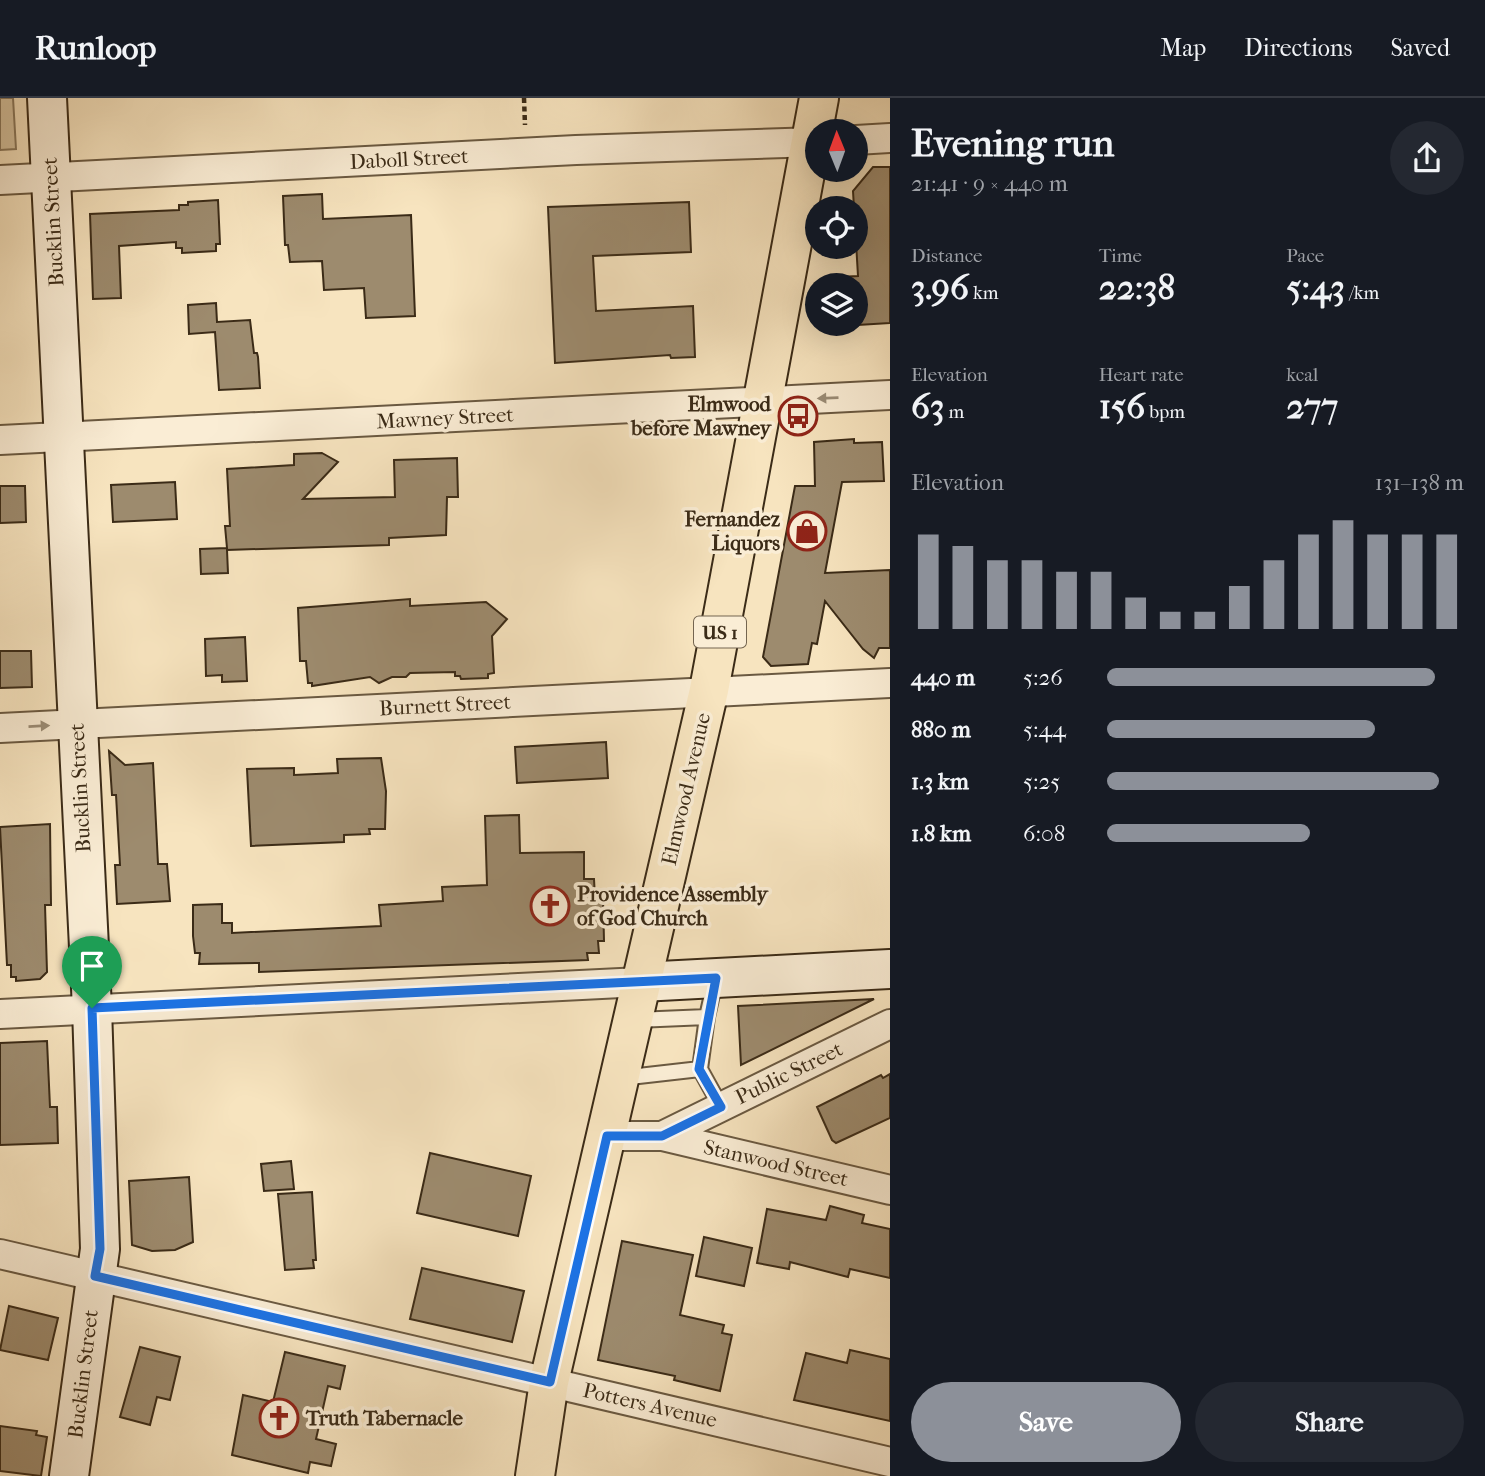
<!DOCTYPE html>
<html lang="en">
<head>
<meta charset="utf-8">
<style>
	body { margin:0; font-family:"IM FELL French Canon",serif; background:#242831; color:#f1f3f6; height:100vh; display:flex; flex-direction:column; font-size:26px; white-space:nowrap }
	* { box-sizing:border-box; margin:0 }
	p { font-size:23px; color:#9ea1a6 }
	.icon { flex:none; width:38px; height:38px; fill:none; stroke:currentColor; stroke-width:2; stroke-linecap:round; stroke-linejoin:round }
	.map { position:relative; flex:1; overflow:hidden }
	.drawer { display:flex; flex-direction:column; background:#171b24; width:595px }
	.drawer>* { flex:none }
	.needle { width:46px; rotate:359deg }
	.tools { position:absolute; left:805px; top:21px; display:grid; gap:14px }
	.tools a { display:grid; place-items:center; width:63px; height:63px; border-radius:50%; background:#171b24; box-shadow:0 7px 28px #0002; font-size:35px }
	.pin { position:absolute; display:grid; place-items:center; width:60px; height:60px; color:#fff; margin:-72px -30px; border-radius:50% 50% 50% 0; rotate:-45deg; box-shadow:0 0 7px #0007 }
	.pin .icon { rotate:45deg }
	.round { display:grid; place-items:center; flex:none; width:74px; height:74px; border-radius:37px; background:#242831 }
	.summary { display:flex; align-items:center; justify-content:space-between; height:119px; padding:0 21px }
	h1 { font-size:38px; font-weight:700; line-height:52px }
	.figures { display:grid; grid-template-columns:repeat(3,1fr); gap:10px; height:119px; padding:7px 21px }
	.figures div { display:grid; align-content:center }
	.figures b { font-size:35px; font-weight:700 }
	.figures small { font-size:19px; font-weight:400 }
	.figures p { font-size:19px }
	.chart { height:196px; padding:14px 21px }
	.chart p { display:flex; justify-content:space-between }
	.chart svg { width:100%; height:126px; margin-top:7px; stroke:#8c9099; stroke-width:6 }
	.button { display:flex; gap:14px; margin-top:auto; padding:14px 21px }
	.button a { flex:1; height:80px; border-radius:42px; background:#8c9099; color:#fff; font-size:28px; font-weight:700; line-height:80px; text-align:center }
	.button a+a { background:#242831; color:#f1f3f6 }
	ul { padding:0 21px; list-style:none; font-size:23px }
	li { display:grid; grid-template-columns:112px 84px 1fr; align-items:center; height:52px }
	li i { height:18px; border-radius:9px; background:#8c9099 }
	header { display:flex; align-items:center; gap:42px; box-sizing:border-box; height:98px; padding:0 35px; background:#171b24; border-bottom:2px solid #363941 }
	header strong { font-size:33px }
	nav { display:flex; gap:38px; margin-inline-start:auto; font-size:24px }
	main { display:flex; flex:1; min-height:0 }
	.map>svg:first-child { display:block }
	.green { fill:#d7c5a2; stroke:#89785c; stroke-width:2 }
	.building { fill:#9d8b6e; stroke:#3b2b17; stroke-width:2 }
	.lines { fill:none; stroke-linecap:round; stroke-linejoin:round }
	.lane-casing { stroke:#6a5941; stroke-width:18 }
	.street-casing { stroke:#6a5941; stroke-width:32 }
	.secondary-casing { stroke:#3b2b17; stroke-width:42 }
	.primary-casing { stroke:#3b2b17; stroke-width:42 }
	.path { stroke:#3b2b17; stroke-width:4.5; stroke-dasharray:5 3.5; stroke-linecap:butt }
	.lane { stroke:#faedd5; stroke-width:14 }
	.street { stroke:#faedd5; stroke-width:28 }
	.secondary { stroke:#faedd5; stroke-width:38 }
	.primary { stroke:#f7e4bf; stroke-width:38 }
	.oneway { fill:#9a8c76 }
	.route-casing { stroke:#fff; stroke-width:14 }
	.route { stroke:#1a73e8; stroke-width:9 }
	.labels { text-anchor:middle; stroke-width:7; stroke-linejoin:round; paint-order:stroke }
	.shield { fill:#faedd5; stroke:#746550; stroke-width:2 }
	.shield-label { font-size:19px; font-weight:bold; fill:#3b2b17 }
	.street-label { font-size:21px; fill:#3b2b17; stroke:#faedd5 }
	.poi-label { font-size:21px; font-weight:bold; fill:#3b2b17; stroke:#faedd5; text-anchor:end }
</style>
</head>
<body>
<header>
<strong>Runloop</strong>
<nav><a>Map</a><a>Directions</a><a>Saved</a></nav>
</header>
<main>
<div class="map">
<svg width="890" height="1378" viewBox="0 0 890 1378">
	<rect width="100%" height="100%" fill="#f7e4bf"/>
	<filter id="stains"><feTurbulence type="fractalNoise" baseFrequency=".00286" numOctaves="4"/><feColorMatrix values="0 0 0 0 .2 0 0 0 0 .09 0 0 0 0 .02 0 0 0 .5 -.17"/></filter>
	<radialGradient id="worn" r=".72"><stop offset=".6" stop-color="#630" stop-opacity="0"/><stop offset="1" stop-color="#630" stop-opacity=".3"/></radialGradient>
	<!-- green -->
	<path class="green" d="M0,0H13L16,51L0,52Z"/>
	<!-- building -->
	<path class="building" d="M873,69H890V225L841,228L856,226V187H840L839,179L858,178L853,93Z
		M322,96L323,121L411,117L415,218L366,220L364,190L324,192L322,163L290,164L288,147H285L283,98Z
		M218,102L220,146H216V153L182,155V150H176V144L119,148L121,200L93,201L90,116L179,112V107H188V104Z
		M689,104L691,154L593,158L596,213L693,208L695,259L671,260L670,257L555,265L548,109Z
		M216,205L217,224L250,222L254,255H257L258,259L260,290L219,292L215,234L189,236L188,207Z
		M854,341V345L882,344L884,383L842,384L825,475L890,472V550H879L874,560L863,551L825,503L817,546L812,545L808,566L771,568L763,559L795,388H815L814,344Z
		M322,355L338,364L303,401L395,399L394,362L457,360L458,399H447L446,437L389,440V447L227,452L228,475L201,476L200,451L227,450L225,428H230L227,371L294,367V356Z
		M175,384L177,421L113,424L111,387Z
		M0,388H25L26,424L0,425Z
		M410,501V508L486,504L507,521L492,538L494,575L488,576V580L461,581L460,578H455V574L410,575L406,579H392L379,585L370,579L312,588V585H308L306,563H300L298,510Z
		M245,539L247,583L222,584V577L206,578L205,541Z
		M0,553H31L32,589L0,590Z
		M606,644L608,680L517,685L515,649Z
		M109,653L125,667L153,665L158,766H167L170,803L117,806L115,767H120L116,697H112Z
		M381,660L386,693L385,731H369L370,736L344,737V744L251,748L247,671L294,670V677L338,675L337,661Z
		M519,717L520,755L584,754V781H594L595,800H603L604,843H598L599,855H587L588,862L259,874V865L199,866L200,855H195L193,838V807L222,806V825H232V835L381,828L379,807L443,803L442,789L487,787L485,718Z
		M50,726L51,807H45L47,874L40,881L16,883V879H11V867H7L0,729Z
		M874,901L741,967L738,908Z
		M47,943L50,1009H57L58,1045L0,1047V945Z
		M890,976V1020L836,1045L832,1042L817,1009L881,977L883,980Z
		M430,1055L531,1078L518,1138L417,1115Z
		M291,1063L294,1091L264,1093L261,1066Z
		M189,1079L193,1144L175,1152L152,1153L132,1147L129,1083Z
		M312,1094L316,1162H313L314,1170L285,1172L278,1096Z
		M830,1108L864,1117L862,1125L890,1131V1180L850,1171L848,1179L790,1164L789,1171L757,1165L767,1111L826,1122Z
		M704,1139L752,1150L744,1188L696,1178Z
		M622,1143L693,1157L680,1217L724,1227L722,1235L732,1237L720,1293L674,1282L675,1278L598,1262Z
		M422,1170L524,1193L512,1244L410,1221Z
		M9,1208L58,1220L48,1262L0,1252Z
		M140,1249L180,1259L170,1302L157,1299L150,1327L120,1319Z
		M850,1252L890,1261V1323L794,1302L806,1255L847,1265Z
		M285,1254L345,1268L340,1291L328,1288L316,1341L336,1346L331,1368L310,1364L308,1375L232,1357L243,1297L273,1304Z
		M0,1328L37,1333L36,1337L47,1339L41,1378L0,1373Z"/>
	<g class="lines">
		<defs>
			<path id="lane" d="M707,919L715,883
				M700,971L721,1009
				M621,980L700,971L707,919L636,922"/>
			<path id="street" d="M856,42L890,40
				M0,82L576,52L817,44
				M0,342L890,297
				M0,630L890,585
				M0,916L641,884
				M607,1038H662L890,926
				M662,1038L890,1092
				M0,1156L890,1364"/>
			<path id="secondary" d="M47,0L92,910L100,1151L69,1378
				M641,884L890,871"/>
			<path id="primary" d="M535,1378L549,1284L709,592L819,0"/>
		</defs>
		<!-- lane casing -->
		<use href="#lane" class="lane-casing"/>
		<!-- street casing -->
		<use href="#street" class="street-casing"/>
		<!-- secondary casing -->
		<use href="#secondary" class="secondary-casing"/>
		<!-- primary casing -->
		<use href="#primary" class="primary-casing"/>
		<!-- path -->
		<path class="path" d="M524,0L525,27"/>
		<!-- lane -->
		<use href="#lane" class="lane"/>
		<!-- street -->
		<use href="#street" class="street"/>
		<!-- secondary -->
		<use href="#secondary" class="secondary"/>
		<!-- primary -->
		<use href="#primary" class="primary"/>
	</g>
	<!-- one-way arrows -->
	<defs><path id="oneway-solid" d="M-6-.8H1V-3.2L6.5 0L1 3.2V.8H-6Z" transform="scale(1.75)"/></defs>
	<g class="oneway">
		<use href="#oneway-solid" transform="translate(828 300) rotate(178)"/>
		<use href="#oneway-solid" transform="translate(39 628) rotate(-3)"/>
	</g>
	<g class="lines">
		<defs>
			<path id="route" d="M716,880L699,971L721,1009L662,1038H607L550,1284L95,1178L100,1151L92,910Z"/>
		</defs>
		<!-- route casing -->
		<use href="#route" class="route-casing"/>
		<!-- route -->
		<use href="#route" class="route"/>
	</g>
	<!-- icons -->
	<defs>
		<symbol id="bus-ring" viewBox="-11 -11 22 22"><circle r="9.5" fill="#faedd5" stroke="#8f2418" stroke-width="1.5"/><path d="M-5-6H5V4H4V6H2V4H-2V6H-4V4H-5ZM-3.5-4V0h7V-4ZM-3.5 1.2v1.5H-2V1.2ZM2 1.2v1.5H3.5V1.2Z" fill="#8f2418"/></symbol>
		<symbol id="shop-ring" viewBox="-11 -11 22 22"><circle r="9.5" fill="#faedd5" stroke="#8f2418" stroke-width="1.5"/><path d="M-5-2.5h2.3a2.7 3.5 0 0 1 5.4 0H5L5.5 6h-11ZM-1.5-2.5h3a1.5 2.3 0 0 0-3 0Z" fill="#8f2418"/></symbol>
		<symbol id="church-ring" viewBox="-11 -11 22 22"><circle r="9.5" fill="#faedd5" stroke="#8f2418" stroke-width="1.5"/><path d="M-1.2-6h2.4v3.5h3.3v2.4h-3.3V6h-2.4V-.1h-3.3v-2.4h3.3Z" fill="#8f2418"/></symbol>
	</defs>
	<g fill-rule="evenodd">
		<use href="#bus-ring" x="776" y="296" width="44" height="44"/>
		<use href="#shop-ring" x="785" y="411" width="44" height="44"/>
		<use href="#church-ring" x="528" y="786" width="44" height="44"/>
		<use href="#church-ring" x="257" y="1298" width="44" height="44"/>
	</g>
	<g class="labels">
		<!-- shield labels -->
		<rect class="shield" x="694" y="518.5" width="52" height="31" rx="5"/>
		<g class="shield-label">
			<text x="720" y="541">US 1</text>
		</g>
		<!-- street labels -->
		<g class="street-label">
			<text transform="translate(409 61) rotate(-3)" y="7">Daboll Street</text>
			<text transform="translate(53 124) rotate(-93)" y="7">Bucklin Street</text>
			<text transform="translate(445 320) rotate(-3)" y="7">Mawney Street</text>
			<text transform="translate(445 607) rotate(-3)" y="7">Burnett Street</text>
			<text transform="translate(80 690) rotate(-93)" y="7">Bucklin Street</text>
			<text transform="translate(686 691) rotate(-77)" y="7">Elmwood Avenue</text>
			<text transform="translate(789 975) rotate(-26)" y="7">Public Street</text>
			<text transform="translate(776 1065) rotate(13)" y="7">Stanwood Street</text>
			<text transform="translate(83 1276) rotate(-83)" y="7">Bucklin Street</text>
			<text transform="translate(650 1307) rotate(13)" y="7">Potters Avenue</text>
		</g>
		<!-- poi labels -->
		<g class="poi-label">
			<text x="771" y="313">Elmwood<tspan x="771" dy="24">before Mawney</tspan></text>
			<text x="780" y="428">Fernandez<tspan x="780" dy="24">Liquors</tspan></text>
			<text x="577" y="803" text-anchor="start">Providence Assembly<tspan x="577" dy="24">of God Church</tspan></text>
			<text x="306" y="1327" text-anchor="start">Truth Tabernacle</text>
		</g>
	</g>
	<rect width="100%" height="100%" filter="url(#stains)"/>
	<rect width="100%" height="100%" fill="url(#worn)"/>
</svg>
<div class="tools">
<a><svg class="needle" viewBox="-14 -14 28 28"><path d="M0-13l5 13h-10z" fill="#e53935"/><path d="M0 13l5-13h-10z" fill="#9ea1a6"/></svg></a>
<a><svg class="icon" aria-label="locate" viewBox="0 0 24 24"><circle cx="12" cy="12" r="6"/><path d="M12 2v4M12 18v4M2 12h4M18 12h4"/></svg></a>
<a><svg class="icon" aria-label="layers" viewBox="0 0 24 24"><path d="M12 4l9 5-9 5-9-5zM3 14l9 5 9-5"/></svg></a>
</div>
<div class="pin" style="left:92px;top:910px;background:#1e9e55"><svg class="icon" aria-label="arrive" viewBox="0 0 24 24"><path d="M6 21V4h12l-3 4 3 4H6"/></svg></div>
</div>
<section class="drawer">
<div class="summary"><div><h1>Evening run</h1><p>21:41 · 9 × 440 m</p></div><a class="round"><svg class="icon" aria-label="share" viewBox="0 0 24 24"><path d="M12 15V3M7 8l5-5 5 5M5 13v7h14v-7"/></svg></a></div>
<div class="figures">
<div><p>Distance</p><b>3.96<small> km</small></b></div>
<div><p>Time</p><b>22:38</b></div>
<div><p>Pace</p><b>5:43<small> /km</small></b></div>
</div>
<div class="figures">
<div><p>Elevation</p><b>63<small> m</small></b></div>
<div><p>Heart rate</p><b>156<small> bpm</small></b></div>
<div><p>kcal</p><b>277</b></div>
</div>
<div class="chart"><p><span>Elevation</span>131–138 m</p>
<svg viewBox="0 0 160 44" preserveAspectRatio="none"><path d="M5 44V11M15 44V15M25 44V20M35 44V20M45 44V24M55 44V24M65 44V33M75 44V38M85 44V38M95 44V29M105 44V20M115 44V11M125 44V6M135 44V11M145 44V11M155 44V11"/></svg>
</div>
<ul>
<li><b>440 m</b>5:26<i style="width:92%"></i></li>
<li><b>880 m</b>5:44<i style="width:75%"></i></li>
<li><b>1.3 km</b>5:25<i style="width:93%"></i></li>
<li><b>1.8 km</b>6:08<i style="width:57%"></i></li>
</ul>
<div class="button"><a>Save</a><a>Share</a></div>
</section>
</main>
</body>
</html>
